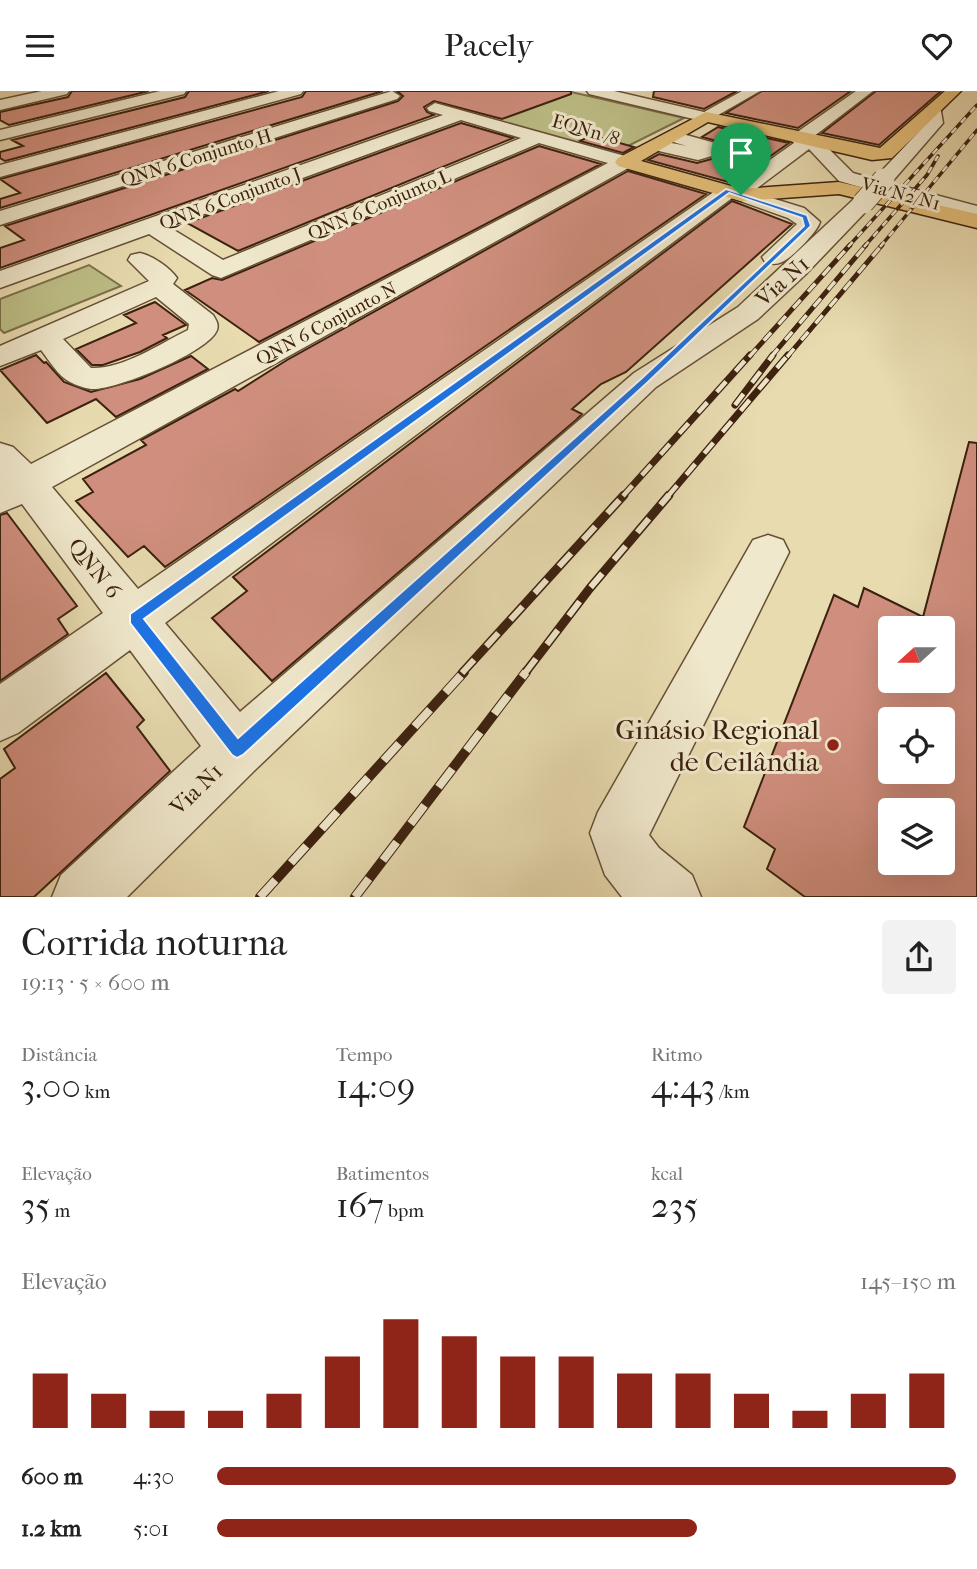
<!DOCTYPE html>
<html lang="pt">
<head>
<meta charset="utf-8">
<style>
	body { margin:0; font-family:"IM FELL French Canon",serif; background:#f2f2f2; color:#222; height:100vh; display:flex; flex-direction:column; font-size:26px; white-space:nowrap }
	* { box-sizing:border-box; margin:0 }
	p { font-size:23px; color:#767676 }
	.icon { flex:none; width:38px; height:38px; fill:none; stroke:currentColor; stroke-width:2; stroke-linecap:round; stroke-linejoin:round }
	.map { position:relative; height:806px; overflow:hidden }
	.side { display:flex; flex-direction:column; background:#fff; flex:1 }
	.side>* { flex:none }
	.needle { width:46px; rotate:249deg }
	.controls { position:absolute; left:878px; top:525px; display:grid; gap:14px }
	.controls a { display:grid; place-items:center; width:77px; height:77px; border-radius:7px; background:#fff; box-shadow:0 7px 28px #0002; font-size:35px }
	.pin { position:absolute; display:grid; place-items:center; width:60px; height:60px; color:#fff; margin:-72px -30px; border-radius:50% 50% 50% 0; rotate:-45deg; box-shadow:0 0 7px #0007 }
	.pin .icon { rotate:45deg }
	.round { display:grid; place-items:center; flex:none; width:74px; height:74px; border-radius:7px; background:#f2f2f2 }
	.head { display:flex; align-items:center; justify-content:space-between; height:119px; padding:0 21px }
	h1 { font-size:38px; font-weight:600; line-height:52px }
	.stats { display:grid; grid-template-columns:repeat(3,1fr); gap:10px; height:119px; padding:7px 21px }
	.stats div { display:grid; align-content:center }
	.stats b { font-size:35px; font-weight:600 }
	.stats small { font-size:19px; font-weight:400 }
	.stats p { font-size:19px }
	.chart { height:196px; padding:14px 21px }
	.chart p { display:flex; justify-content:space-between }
	.chart svg { width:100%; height:126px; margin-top:7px; stroke:#8f2418; stroke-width:6 }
	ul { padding:0 21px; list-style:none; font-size:23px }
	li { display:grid; grid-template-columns:112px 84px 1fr; align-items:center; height:52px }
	li i { height:18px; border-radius:9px; background:#8f2418 }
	header { display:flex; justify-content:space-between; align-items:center; height:91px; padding:0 21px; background:#fff; font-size:32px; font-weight:600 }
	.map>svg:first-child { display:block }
	.green { fill:#bdbe86; stroke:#7c704a; stroke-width:2 }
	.building { fill:#d08f7e; stroke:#3c210e; stroke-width:2; fill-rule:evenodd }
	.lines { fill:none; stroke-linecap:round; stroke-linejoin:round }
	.minor-casing { stroke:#675036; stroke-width:3 }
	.major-casing { stroke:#3c210e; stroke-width:3 }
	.minor { fill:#f0e8cc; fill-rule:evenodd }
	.major { fill:#e4be78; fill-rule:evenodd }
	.rail-far4-casing { stroke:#3c210e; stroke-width:3.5 }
	.rail-far3-casing { stroke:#3c210e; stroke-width:5 }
	.rail-far2-casing { stroke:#3c210e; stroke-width:7 }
	.rail-far1-casing { stroke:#3c210e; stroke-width:9 }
	.rail-casing { stroke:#3c210e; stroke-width:10 }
	.rail-far4 { stroke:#f0e8cc; stroke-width:2.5; stroke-dasharray:7; stroke-linecap:butt }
	.rail-far3 { stroke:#f0e8cc; stroke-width:3.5; stroke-dasharray:11; stroke-linecap:butt }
	.rail-far2 { stroke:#f0e8cc; stroke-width:4.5; stroke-dasharray:14; stroke-linecap:butt }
	.rail-far1 { stroke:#f0e8cc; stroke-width:6; stroke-dasharray:18; stroke-linecap:butt }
	.rail { stroke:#f0e8cc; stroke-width:8; stroke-dasharray:23; stroke-linecap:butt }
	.minor-bridge-casing { stroke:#675036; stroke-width:23; stroke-linecap:butt }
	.minor-bridge { stroke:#f0e8cc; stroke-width:21 }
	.route { fill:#1a73e8; stroke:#fff; stroke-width:2; fill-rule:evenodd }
	.poi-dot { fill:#8f2418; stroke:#f0e8cc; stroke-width:2.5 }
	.labels { text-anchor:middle; stroke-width:6; stroke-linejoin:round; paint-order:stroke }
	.far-street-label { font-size:19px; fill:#3c210e; stroke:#f0e8cc }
	.street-label { font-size:23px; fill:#3c210e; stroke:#f0e8cc }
	.near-poi-label { font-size:28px; fill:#3c210e; stroke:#f0e8cc; text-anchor:end }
</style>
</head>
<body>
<header><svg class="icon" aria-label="menu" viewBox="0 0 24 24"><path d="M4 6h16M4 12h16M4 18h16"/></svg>Pacely<svg class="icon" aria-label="heart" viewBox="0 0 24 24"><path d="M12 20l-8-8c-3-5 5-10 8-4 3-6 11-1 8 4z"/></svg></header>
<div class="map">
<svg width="977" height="806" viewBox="0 0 977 806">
	<rect width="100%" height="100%" fill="#e8dbb0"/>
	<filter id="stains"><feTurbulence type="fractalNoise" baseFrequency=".00286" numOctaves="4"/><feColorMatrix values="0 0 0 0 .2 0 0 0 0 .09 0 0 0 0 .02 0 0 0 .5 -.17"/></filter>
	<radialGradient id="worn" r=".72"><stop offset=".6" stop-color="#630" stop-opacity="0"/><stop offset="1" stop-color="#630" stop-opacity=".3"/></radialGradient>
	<!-- green -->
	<path class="green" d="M390,0H567L684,27L612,63Z
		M89,174L121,195L4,242L0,238V208Z"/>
	<!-- building -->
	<path class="building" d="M72,0H149L9,34L0,29V21L68,6Z
		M189,0H269L5,70L0,67V61L23,55L12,49L185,6Z
		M306,0H383L0,117V108L20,102L0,88L302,6Z
		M397,0H571V3L502,28L434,10L424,16L427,21L434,24L0,177V157L24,149L5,135L398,10L403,5Z
		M654,0H737L704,18L653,6Z
		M762,0H851L798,37L726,22Z
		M876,0H941L879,54L822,42Z
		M461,32L513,47L238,160L187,132Z
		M718,36L789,52L732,92L648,69L659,63L697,72L723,65L728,58L724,52L702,46Z
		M591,44L634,56L623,62L580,50Z
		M539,55L601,73L259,251L185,199L212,187L222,189Z
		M628,80L706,103L165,476L144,455L128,466L76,410L93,401L83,388L146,354L141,349L235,298L238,300L287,269Z
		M732,110L792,133L626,281L601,293L572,318L582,323L576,329L272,590L212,527L247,500L233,486Z
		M155,211L186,234L163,244L167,247L140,261L103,274H92L76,258L136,232L124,224Z
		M36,264L44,272L46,271L64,291L91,301L140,288L191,265L208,278L116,326L96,308L47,332L0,279Z
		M969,351L977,352V806H805L767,778L775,758L744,736L834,504L858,516L864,497L923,526ZM891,537H943V590H891ZM891,628H943V681H891ZM891,719H943V772H891Z
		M7,422L77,515L58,528L68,543L0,590V424Z
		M106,582L144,629L137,636L170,680L34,806H0V688L15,677L4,658Z"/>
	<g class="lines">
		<defs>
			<path id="minor" d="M42,0H69L67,3L0,19V9Z
				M160,0H186L184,3L0,49V39Z
				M279,0H303L301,3L0,86V74Z
				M392,0L400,5L397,8L0,134V120Z
				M587,0H614L704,21L742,0H760L706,31L589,3Z
				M856,0H873L813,46L818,47L853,82L874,88L927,32L928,15H940L943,32L891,92L977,115V129L839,90L809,58L752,101L804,117L820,131C817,141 792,167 782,171C776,174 771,173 765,171L762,166L797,133L788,127L732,107L165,532L240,621L634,282L738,216L855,107H871L874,112L806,183L758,228L656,296L256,678L127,806H52L61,784L201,655L130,559L18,642L0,650V593L103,522L22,413L0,422V352L13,356L31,373L608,72L539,52L221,187L212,184L149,143L0,197V180L443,24L429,20L427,17L435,12L632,67L635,71L632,75L52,396L138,498L721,96L733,95L794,52L790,48L793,44ZM461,29L521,47L223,169L169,136Z
				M672,40L722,54L725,58L722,62L698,69L650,58L647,54L656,49L687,55L666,49L663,45Z
				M140,162C153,165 169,176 177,187L173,193L213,224C216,229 219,233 217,239C209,261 115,300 91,298C85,297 75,294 70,291C58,285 49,269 41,259L0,275V255L149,190L128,169L131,164ZM156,206L189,233L188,239C159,253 124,278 91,277L63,248Z
				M768,444L783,449L789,461L649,744L659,757L692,784L701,806H622L605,784L590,742L598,721L753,449Z"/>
			<path id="major" d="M945,0H961L892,67L872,69L708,31L641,70L742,98L839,91L977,123V137L839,103L741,110L618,75L615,71L618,67L706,21L880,57Z"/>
		</defs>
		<!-- minor casing -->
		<use href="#minor" class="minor-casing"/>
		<!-- major casing -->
		<use href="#major" class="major-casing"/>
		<!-- minor -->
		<use href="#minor" class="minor"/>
		<!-- major -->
		<use href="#major" class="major"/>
		<defs>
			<path id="rail-far4" d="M848,156L977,14
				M864,156L927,84L938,65
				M880,156L977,39"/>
			<path id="rail-far3" d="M749,266L850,154
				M771,266L866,154
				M787,266L882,154"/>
			<path id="rail-far2" d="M735,314L773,264
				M623,405L750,264
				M668,405L788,264"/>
			<path id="rail-far1" d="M462,582L624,404
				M525,582L590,497L669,404"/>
			<path id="rail" d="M260,806L464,581
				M355,806L526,581"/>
		</defs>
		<!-- rail-far4 casing -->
		<use href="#rail-far4" class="rail-far4-casing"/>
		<!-- rail-far3 casing -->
		<use href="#rail-far3" class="rail-far3-casing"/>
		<!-- rail-far2 casing -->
		<use href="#rail-far2" class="rail-far2-casing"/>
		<!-- rail-far1 casing -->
		<use href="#rail-far1" class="rail-far1-casing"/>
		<!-- rail casing -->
		<use href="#rail" class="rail-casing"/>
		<!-- rail-far4 -->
		<use href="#rail-far4" class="rail-far4"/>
		<!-- rail-far3 -->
		<use href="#rail-far3" class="rail-far3"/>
		<!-- rail-far2 -->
		<use href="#rail-far2" class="rail-far2"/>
		<!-- rail-far1 -->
		<use href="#rail-far1" class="rail-far1"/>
		<!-- rail -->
		<use href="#rail" class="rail"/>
		<defs>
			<path id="minor-bridge" d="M863,112L884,88"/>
		</defs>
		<!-- minor-bridge casing -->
		<use href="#minor-bridge" class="minor-bridge-casing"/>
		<!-- minor-bridge -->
		<use href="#minor-bridge" class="minor-bridge"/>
	</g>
	<!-- route -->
	<path class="route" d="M726,98L807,124L811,135L648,291L243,664L237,667L232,664L130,532V523ZM729,102L802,127L804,135L642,287L238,647L144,528Z"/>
	<!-- markers -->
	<circle class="poi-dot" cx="833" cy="654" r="7"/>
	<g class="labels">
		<!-- far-street labels -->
		<g class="far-street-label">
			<text transform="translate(586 38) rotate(16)" y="7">EQNn /8</text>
			<text transform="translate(196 66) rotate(-17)" y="7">QNN 6 Conjunto H</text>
			<text transform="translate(901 102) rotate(15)" y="7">Via N2/N1</text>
			<text transform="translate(230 107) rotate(-20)" y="7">QNN 6 Conjunto J</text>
			<text transform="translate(379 113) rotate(-23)" y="7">QNN 6 Conjunto L</text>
			<text transform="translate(326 232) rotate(-28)" y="7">QNN 6 Conjunto N</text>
		</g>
		<!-- street labels -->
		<g class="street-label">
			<text transform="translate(782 190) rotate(-42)" y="8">Via N1</text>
			<text transform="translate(95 477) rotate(51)" y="8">QNN 6</text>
			<text transform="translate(196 698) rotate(-44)" y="8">Via N1</text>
		</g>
		<!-- near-poi labels -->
		<g class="near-poi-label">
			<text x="819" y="648">Ginásio Regional<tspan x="819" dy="32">de Ceilândia</tspan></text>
		</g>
	</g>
	<rect width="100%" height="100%" filter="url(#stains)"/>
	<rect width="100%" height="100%" fill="url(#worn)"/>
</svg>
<div class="controls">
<a><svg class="needle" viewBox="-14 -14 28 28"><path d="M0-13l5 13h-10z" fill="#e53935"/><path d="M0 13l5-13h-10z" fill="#767676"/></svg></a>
<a><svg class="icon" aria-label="locate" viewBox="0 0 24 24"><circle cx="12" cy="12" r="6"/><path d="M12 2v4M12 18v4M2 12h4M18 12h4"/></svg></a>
<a><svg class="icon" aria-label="layers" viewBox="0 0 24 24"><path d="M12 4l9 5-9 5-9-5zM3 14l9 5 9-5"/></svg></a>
</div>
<div class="pin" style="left:741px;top:104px;background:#1e9e55"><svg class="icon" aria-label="arrive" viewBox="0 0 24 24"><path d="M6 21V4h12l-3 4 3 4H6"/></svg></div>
</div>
<section class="side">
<div class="head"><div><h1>Corrida noturna</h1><p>19:13 · 5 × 600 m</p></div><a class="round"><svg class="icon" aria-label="share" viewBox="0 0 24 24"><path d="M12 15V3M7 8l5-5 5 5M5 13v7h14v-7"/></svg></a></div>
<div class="stats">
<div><p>Distância</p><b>3.00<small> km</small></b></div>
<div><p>Tempo</p><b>14:09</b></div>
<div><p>Ritmo</p><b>4:43<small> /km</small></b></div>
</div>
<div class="stats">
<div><p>Elevação</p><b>35<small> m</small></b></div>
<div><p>Batimentos</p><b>167<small> bpm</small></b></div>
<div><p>kcal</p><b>235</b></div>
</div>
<div class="chart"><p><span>Elevação</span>145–150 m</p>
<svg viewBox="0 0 160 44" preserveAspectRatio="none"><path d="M5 44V25M15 44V32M25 44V38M35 44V38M45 44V32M55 44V19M65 44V6M75 44V12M85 44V19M95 44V19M105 44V25M115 44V25M125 44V32M135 44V38M145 44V32M155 44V25"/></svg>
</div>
<ul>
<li><b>600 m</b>4:30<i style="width:100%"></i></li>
<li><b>1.2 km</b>5:01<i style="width:65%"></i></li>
</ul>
</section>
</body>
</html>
